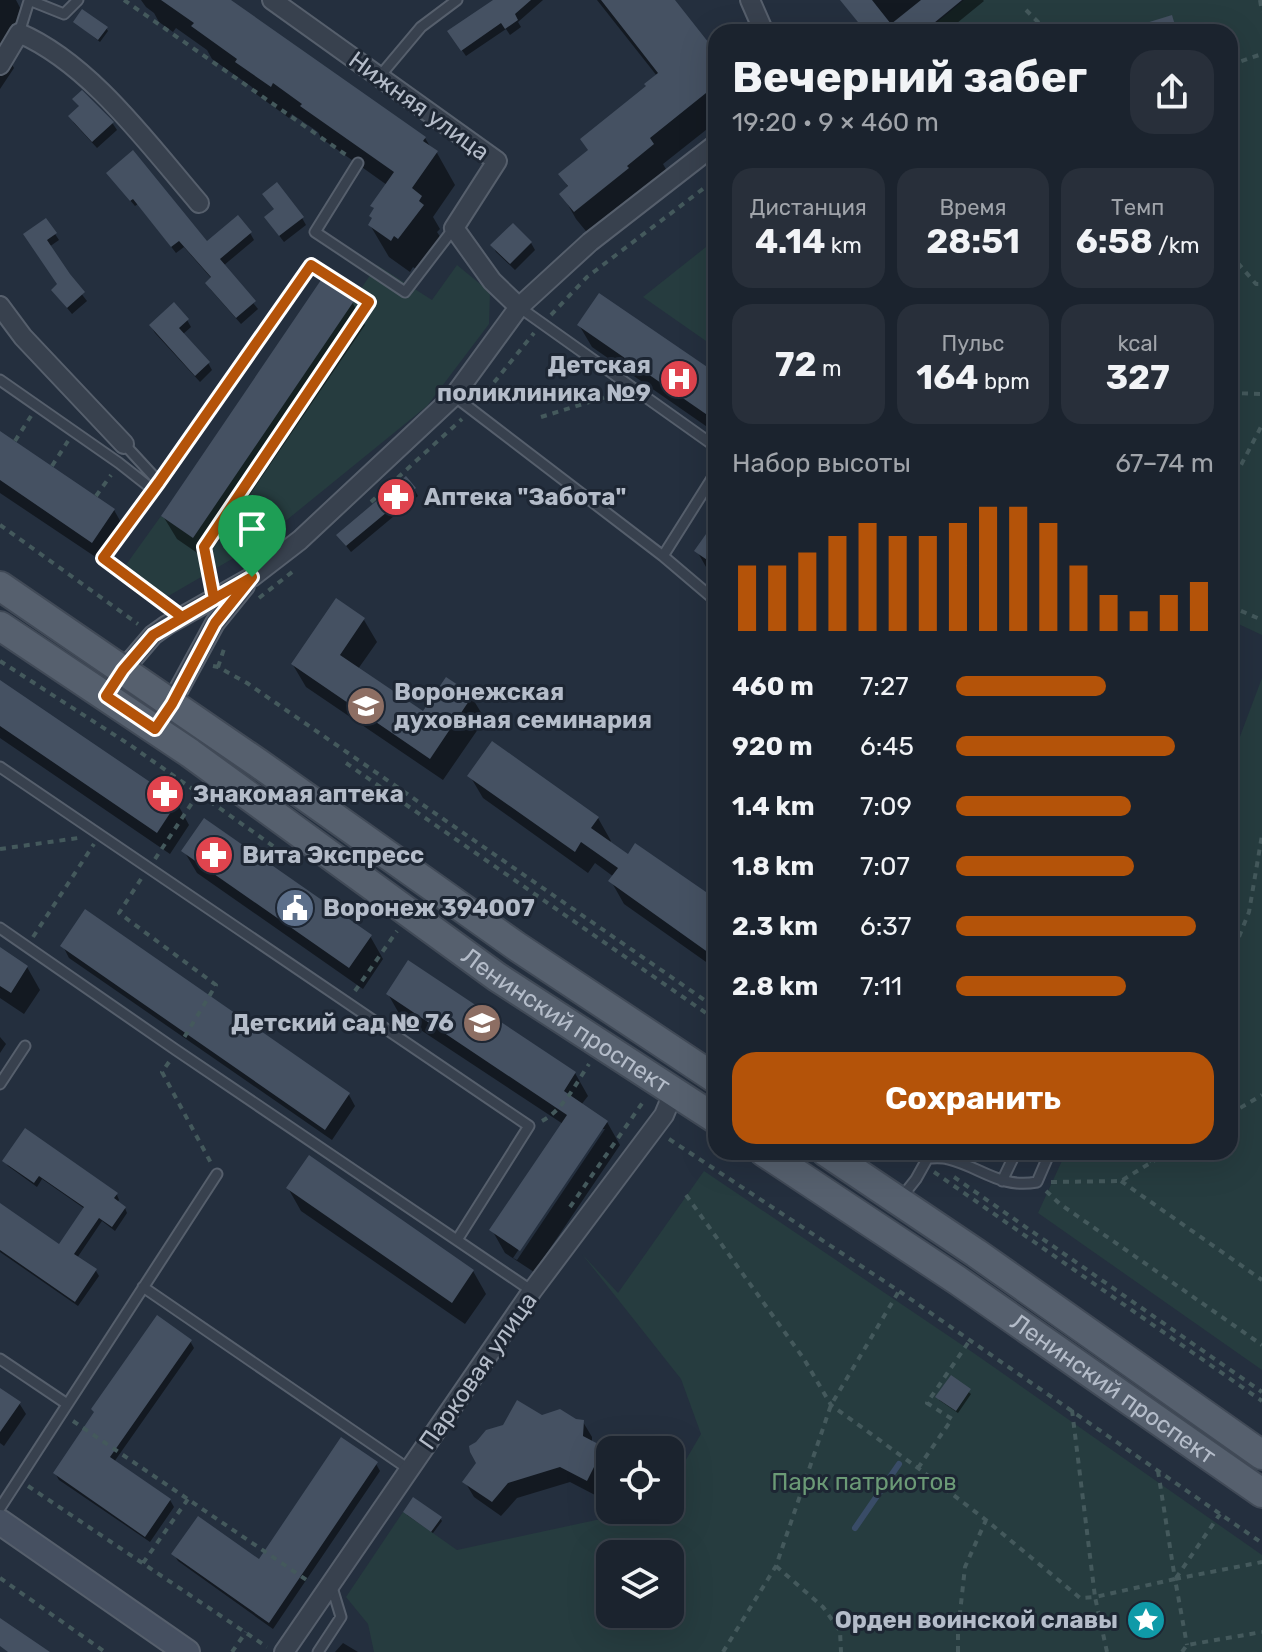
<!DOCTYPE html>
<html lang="ru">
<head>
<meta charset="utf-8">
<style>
	body { margin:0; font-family:Rubik,sans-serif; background:#282f3a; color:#f1f3f6; height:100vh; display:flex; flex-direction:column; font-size:30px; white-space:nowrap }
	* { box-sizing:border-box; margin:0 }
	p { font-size:26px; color:#a0a4aa }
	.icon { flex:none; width:44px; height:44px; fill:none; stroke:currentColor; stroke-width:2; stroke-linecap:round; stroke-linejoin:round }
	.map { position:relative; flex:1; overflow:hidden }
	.drawer { position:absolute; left:708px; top:24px; width:530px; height:1136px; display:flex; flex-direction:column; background:#1b232e; border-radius:24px; box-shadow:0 8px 32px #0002,0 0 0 2px #39404a }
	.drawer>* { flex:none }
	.fabs { position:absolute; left:596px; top:1436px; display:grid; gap:16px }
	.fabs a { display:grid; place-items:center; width:88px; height:88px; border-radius:16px; background:#1b232e; box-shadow:0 8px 32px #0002,0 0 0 2px #39404a; font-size:40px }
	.pin { position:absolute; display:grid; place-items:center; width:68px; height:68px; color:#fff; margin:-82px -34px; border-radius:50% 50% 50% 0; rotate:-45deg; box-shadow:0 0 8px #0007 }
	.pin .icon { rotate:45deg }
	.round { display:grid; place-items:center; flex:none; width:84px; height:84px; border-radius:24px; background:#282f3a }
	.head { display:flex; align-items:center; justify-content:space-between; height:136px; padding:0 24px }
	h1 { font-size:44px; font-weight:700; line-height:60px }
	.metrics { display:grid; grid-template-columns:repeat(3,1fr); gap:12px; height:136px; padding:8px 24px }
	.metrics div { display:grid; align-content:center; border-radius:20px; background:#282f3a; text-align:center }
	.metrics b { font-size:34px; font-weight:700 }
	.metrics small { font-size:22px; font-weight:400 }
	.metrics p { font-size:22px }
	.chart { height:224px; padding:16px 24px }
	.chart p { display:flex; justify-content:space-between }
	.chart svg { width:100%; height:144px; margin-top:8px; stroke:#b45309; stroke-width:6 }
	.primary-button { display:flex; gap:16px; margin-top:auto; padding:16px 24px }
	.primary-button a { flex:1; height:92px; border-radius:24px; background:#b45309; color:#fff; font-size:32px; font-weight:700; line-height:92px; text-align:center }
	ul { padding:0 24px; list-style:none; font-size:26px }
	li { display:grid; grid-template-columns:128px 96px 1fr; align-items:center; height:60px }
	li i { height:20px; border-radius:10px; background:#b45309 }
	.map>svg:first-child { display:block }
	.green { fill:#263c3f; fill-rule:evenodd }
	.shadow { fill:#0007; fill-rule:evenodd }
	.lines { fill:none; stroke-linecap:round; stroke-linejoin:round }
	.stream { stroke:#394c67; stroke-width:6 }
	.building { fill:#455162 }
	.lane-casing { stroke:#565f6c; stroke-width:13 }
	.street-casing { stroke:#565f6c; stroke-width:22 }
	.secondary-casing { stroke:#565f6c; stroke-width:28 }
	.primary-casing { stroke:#414a57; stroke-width:32 }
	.path { stroke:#44595c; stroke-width:4; stroke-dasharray:6 6; stroke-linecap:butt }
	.lane { stroke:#38414e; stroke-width:9 }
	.street { stroke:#38414e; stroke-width:18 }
	.secondary { stroke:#465061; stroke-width:24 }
	.primary { stroke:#56606e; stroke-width:28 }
	.route-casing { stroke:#fff; stroke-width:16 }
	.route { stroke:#b45309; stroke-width:10 }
	.labels { text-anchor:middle; stroke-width:6; stroke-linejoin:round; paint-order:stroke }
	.street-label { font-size:24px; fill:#b4bcc9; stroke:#1d2633 }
	.poi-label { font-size:24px; font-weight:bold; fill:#b4bcc9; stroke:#1d2633; text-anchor:start }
	.park-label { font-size:24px; fill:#6b9a76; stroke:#1d2633 }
</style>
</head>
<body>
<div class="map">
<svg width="1262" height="1652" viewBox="0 0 1262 1652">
	<rect width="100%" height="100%" fill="#242f3e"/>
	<!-- green -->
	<path class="green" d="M964,0H1262V635L1230,620V32H925Z
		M716,239V348L643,297Z
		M377,265L432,300L457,265L490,292L489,324L427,406L256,545L165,598L123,569L161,516L193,537Z
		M1262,678V1370L1038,1213L1066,1152H1230V763Z
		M704,1171L965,1347L1262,1555V1652H374L368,1624L346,1597L403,1512L457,1550L610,1517L622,1510H670V1480L677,1475L701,1434L681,1379L582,1254L618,1293ZM610,1554H670V1614H610Z"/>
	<!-- shadow -->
	<path class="shadow" d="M0,0H16L28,23L10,49L15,58L11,63L14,68L0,89Z
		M141,0H226L425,138L431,148L437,153L455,185L433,217L440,229L437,232L441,238L417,270L413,267L410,272L389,257L370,225L387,185L321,138L318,132L292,114L289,118L256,94L252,87L212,59L207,50L176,28L173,32L159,22L154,13L146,7Z
		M497,0H543L518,22L521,27L510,35L506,29L466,56L454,39Z
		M597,0H673L716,55V122L663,164L667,171L590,236L576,219L562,194L569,189L561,174L589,152L657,76Z
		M841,0H983L984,1L946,32H866Z
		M75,22L106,28L108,31L100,42Z
		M82,93L113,124L117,130L97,148L74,123L70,116L80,107L75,99Z
		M113,180L207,243L250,233L254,240L223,266L258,309L241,324L211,290L207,283L212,279L184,247L176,253L138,204L135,206Z
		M276,211L302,218L306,225L284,242L271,225Z
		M55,234L59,240L49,247L63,270L87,301L72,314L58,297L59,285L29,241Z
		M531,243L535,250L515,270L496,252L493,246Z
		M352,302L365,325L206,559L177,539L163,516Z
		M187,320L191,327L182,335L208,363L212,370L200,382L155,333L151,326Z
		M579,325L716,376V433L592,347Z
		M0,433L114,510L127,533L106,564L0,493Z
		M414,489L418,496L351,552L343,542Z
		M716,523V578L710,574L697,551Z
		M364,620L377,642L358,669L424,714L471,696L485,719L443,780L306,687L293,665Z
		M0,683L177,803L189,825L170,854L0,738Z
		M470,776L598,818L611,841L609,843L628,857L706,895L716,881V969L624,904L611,881L614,877L595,863L588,873L483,798Z
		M184,851L370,936L383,959L363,989L197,873Z
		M86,912L349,1095L355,1106L332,1140L69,958L63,946Z
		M0,950L27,967L40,990L24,1014L0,998Z
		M388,994L575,1073L588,1096L581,1105L607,1122L620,1145L534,1272L505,1253L492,1230L563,1124L401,1017ZM600,1129H605L517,1260L513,1258Z
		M0,1037L6,1044L0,1053Z
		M5,1161L117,1195L119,1200L117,1203L125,1208L127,1213L115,1231L102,1221L77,1258L96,1271L99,1276L78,1306L0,1252V1205L60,1246L85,1209L42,1179L37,1187L8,1166Z
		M288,1188L473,1271L486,1294L465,1324L301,1211Z
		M190,1341L194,1348L114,1462L170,1500L174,1507L150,1542L59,1480L55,1473Z
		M951,1378L971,1394L958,1413L939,1400Z
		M0,1390L19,1403L26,1414L4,1446L0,1443Z
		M542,1417L583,1422L592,1437V1443L602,1448L610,1461V1466L595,1495L570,1482L517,1498L501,1516L474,1497L465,1482Z
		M376,1464L380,1471L273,1629L178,1561L174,1554L259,1562Z
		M407,1515L440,1518L442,1521L433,1533Z
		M343,1643L358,1652H335Z"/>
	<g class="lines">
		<!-- stream -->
		<path class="stream" d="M855,1528L899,1464"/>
	</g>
	<!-- building -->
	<path class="building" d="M161,0H231L426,137L423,141L438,151L412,188L422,196L419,201L424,205L398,239L394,236L391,241L368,225L372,218L369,216L374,208L370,206L394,172L300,106L302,104L273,83L271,87L235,62L237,59L191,26L194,23Z
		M493,0H531L515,14L518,20L505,29L501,23L461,51L447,31Z
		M601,0H675L716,52V85L650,138L654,144L627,166L629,168L574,212L559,194L568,186L558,174L588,150L580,139L646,86L644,84L658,73Z
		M840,0H872L891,24L921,0H962L923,32H866Z
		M82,9L108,27L98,40L73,22Z
		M1172,15L1177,32H1131L1130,28Z
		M82,90L114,122L92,142L68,116L79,106L72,99Z
		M133,150L207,241L238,215L252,232L220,259L256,301L236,318L205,283L211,277L179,241L171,247L133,199L130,201L106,173Z
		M277,182L304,217L279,236L264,217L274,209L262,194Z
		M46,218L57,233L47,240L70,274L85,292L67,308L51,290L57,284L23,234Z
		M513,223L532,242L510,264L490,245Z
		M321,280L354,301L193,538L161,516Z
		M599,293L716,373V421L577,325Z
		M174,302L189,319L179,328L210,362L195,376L149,325Z
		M0,431L115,509L92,543L0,480Z
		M406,476L416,488L346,546L336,535Z
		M716,520V566L694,551Z
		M336,598L365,618L340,655L423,711L446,677L473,695L430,759L291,664Z
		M0,680L178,801L157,833L0,726Z
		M492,741L599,817L591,828L628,854L635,843L706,892L716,878V958L608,881L618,868L581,842L575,852L467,776Z
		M204,818L372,935L349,968L181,851Z
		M85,909L350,1093L325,1130L60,946Z
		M0,947L28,966L11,993L0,986Z
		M408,960L576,1072L564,1091L608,1121L520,1251L489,1230L567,1115L386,994Z
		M25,1128L118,1193L114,1198L126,1207L112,1227L99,1218L74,1254L97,1269L75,1302L0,1250V1203L59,1244L84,1207L39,1176L34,1183L2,1161Z
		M309,1155L474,1270L452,1303L286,1188Z
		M157,1315L192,1340L110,1457L171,1499L145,1537L53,1473L94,1412L91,1409Z
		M951,1375L971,1389L956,1411L935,1397Z
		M0,1388L21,1402L0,1432Z
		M517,1400L542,1415L560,1409L576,1419L584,1420L583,1436L604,1447L587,1481L560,1467L508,1483L492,1502L462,1482L476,1463L470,1452L469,1446L476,1442L486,1430L503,1425Z
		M341,1437L378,1462L269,1623L171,1554L198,1516L259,1559Z
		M413,1497L442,1517L431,1532L403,1512Z
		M0,1618L50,1652H8L0,1646Z"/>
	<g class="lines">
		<defs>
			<path id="lane" d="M29,0L64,14L78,0
				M19,33L29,1
				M379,77L421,27L457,0
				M358,163L315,232L405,292L454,228
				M519,307L716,447
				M0,380L119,463L152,489L159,482L311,265L369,302L204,547L214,599
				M454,396L663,556L716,601
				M124,444L159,482
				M152,489L103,558L182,617
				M663,556L716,472
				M0,767L529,1126L457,1240
				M0,928L176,1050L532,1291
				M0,1084L25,1046
				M928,1158C934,1158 942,1157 948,1159C981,1167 1000,1189 1037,1182L1050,1152
				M1002,1181L1016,1152
				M901,1198L916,1179L930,1154
				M143,1287L410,1470
				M0,1359L67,1404
				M0,1508L217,1174
				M318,1652L341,1617L331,1584"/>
			<path id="street" d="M272,0L497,161L454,228L492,281L519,307
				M750,0L764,32
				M0,65L19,33C90,63 149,145 199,203
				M0,306L23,337L124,444
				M106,696L123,670L153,635L167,625L252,577L300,540L454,396L519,307L590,242L716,144
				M166,713L215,623L245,586
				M284,1652L532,1291L664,1115L674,1091"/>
			<path id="secondary" d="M0,1522L187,1652"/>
			<g id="primary">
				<path d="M0,586L258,763L516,946L716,1079"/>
				<path id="s1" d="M0,626L190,753L497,977L716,1119"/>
				<path id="s2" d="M764,1152L957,1280L1262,1493"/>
				<path d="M826,1152L976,1253L1262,1455"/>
			</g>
		</defs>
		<!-- lane casing -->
		<use href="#lane" class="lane-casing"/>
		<!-- street casing -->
		<use href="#street" class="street-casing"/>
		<!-- secondary casing -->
		<use href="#secondary" class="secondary-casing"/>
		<!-- primary casing -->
		<use href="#primary" class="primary-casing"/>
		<!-- path -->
		<path class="path" d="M124,0L349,157
			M1260,0L1262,12
			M1026,10L1048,32
			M1230,65L1262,54
			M1230,254L1256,284H1262
			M551,315L587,277L716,179
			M1230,393L1262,394
			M479,401L534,333
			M541,417L619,393
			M15,441L31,416
			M52,466L68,441
			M1230,486L1262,425
			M96,496L111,475
			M371,502L462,419
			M0,525L138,624
			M259,598L296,569
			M1230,606L1262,620
			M0,661L130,745L293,860
			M213,666L218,667L247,683L716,1008
			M218,667L225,646
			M346,763L716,1020
			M0,849L78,838
			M155,859L198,794
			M141,879L119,913L216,985L182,1041
			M33,937L94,844
			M1230,959L1249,912L1262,835
			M355,991L397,931
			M169,1062L162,1072L211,1163
			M1230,1114L1262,1095
			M542,1121C564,1109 575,1085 589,1064
			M669,1139L899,1291L1262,1543
			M1149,1162L1153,1152
			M934,1172L1262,1401
			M954,1177L1262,1392
			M1121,1181L1262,1280
			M1051,1182L1121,1181L1168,1152
			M1046,1191L1060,1204L1262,1345
			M686,1195L804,1359L831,1405L918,1468L986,1520L1080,1598L1095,1597L1072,1410
			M570,1207L643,1102
			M73,1421L311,1583
			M918,1468L952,1419L927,1403L970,1340
			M1158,1471L1175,1579
			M28,1486L267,1647
			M143,1563L188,1499
			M776,1566L823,1607L840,1631L841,1652
			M0,1578L105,1652
			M1176,1578L1220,1514
			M1175,1579L1262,1562
			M232,1652L246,1632
			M723,1652L776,1566L831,1405L899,1291
			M958,1652V1631L965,1567L986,1520
			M1107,1652L1095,1597L1175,1579L1187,1645
			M1182,1652L1187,1645L1262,1632"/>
		<!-- lane -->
		<use href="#lane" class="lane"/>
		<!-- street -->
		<use href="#street" class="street"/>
		<!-- secondary -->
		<use href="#secondary" class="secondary"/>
		<!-- primary -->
		<use href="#primary" class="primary"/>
	</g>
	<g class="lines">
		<defs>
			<path id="route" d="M252,577L182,617L103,558L159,482L311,265L369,302L204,547L214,599L153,635L123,670L106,696L155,729L172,704L215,623L252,577"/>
		</defs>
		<!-- route casing -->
		<use href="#route" class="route-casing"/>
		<!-- route -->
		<use href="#route" class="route"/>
	</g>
	<!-- icons -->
	<defs>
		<symbol id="hospital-disc" viewBox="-11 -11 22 22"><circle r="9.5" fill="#e0444e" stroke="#1d2633"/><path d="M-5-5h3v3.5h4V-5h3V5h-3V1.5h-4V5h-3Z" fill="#fff"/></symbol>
		<symbol id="pharmacy-disc" viewBox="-11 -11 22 22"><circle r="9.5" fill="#e0444e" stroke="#1d2633"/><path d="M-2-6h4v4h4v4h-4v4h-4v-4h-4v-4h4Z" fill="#fff"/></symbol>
		<symbol id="school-disc" viewBox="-11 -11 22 22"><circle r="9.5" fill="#8d6e63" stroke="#1d2633"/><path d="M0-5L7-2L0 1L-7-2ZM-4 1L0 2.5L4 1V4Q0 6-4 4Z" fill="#fff"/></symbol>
		<symbol id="civic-disc" viewBox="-11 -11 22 22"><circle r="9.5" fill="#5c6f8a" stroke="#1d2633"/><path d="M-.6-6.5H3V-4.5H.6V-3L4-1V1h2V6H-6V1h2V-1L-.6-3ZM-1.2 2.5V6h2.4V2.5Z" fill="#fff"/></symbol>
		<symbol id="sight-disc" viewBox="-11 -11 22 22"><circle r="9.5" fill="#0f9aa8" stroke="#1d2633"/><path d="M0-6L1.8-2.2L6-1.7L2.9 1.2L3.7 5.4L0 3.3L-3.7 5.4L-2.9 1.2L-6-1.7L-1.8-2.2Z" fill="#fff"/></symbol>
	</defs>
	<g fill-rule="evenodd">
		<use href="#hospital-disc" x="657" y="357" width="44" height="44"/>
		<use href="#pharmacy-disc" x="374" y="475" width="44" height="44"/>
		<use href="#school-disc" x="344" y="684" width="44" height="44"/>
		<use href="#pharmacy-disc" x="143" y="772" width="44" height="44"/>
		<use href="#pharmacy-disc" x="192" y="833" width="44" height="44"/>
		<use href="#civic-disc" x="273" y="886" width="44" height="44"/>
		<use href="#school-disc" x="460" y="1001" width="44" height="44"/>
		<use href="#sight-disc" x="1124" y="1598" width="44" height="44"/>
	</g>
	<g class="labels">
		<!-- street labels -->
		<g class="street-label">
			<text transform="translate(419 106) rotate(36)" y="8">Нижняя улица</text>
			<text dy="8" stroke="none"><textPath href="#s1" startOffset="690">Ленинский проспект</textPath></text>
			<text transform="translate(478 1371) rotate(-55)" y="8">Парковая улица</text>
			<text dy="8" stroke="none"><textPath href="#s2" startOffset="422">Ленинский проспект</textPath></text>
		</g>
		<!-- poi labels -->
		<g class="poi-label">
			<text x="651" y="373" text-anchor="end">Детская<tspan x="651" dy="28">поликлиника №9</tspan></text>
			<text x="424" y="505">Аптека "Забота"</text>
			<text x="394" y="700">Воронежская<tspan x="394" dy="28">духовная семинария</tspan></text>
			<text x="193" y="802">Знакомая аптека</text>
			<text x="242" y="863">Вита Экспресс</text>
			<text x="323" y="916">Воронеж 394007</text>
			<text x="454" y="1031" text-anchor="end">Детский сад № 76</text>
			<text x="1118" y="1628" text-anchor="end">Орден воинской славы</text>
		</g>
		<!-- park labels -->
		<g class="park-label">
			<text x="864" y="1490">Парк патриотов</text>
		</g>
	</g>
</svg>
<div class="fabs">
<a><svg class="icon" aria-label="locate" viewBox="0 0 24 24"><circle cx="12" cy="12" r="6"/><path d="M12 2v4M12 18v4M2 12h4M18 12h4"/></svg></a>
<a><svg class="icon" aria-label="layers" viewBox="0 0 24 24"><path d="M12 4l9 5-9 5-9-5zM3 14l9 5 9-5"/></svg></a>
</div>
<div class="pin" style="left:252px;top:577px;background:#1e9e55"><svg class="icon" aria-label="arrive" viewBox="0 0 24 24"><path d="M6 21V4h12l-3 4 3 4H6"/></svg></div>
<section class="drawer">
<div class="head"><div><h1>Вечерний забег</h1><p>19:20 · 9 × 460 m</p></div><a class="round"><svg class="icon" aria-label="share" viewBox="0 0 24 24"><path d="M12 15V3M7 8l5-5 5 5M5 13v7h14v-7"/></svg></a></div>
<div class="metrics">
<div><p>Дистанция</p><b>4.14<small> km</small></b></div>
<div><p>Время</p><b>28:51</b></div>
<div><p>Темп</p><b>6:58<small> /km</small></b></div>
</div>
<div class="metrics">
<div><b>72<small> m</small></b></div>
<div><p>Пульс</p><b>164<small> bpm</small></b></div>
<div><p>kcal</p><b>327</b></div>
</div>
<div class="chart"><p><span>Набор высоты</span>67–74 m</p>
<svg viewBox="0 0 160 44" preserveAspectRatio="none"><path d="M5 44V24M15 44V24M25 44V20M35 44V15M45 44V11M55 44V15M65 44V15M75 44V11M85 44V6M95 44V6M105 44V11M115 44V24M125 44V33M135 44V38M145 44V33M155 44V29"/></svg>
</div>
<ul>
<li><b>460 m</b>7:27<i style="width:58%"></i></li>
<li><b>920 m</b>6:45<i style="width:85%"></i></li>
<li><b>1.4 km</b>7:09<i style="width:68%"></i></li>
<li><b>1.8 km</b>7:07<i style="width:69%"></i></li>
<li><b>2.3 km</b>6:37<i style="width:93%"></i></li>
<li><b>2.8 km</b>7:11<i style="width:66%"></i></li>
</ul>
<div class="primary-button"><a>Сохранить</a></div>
</section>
</div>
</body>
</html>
